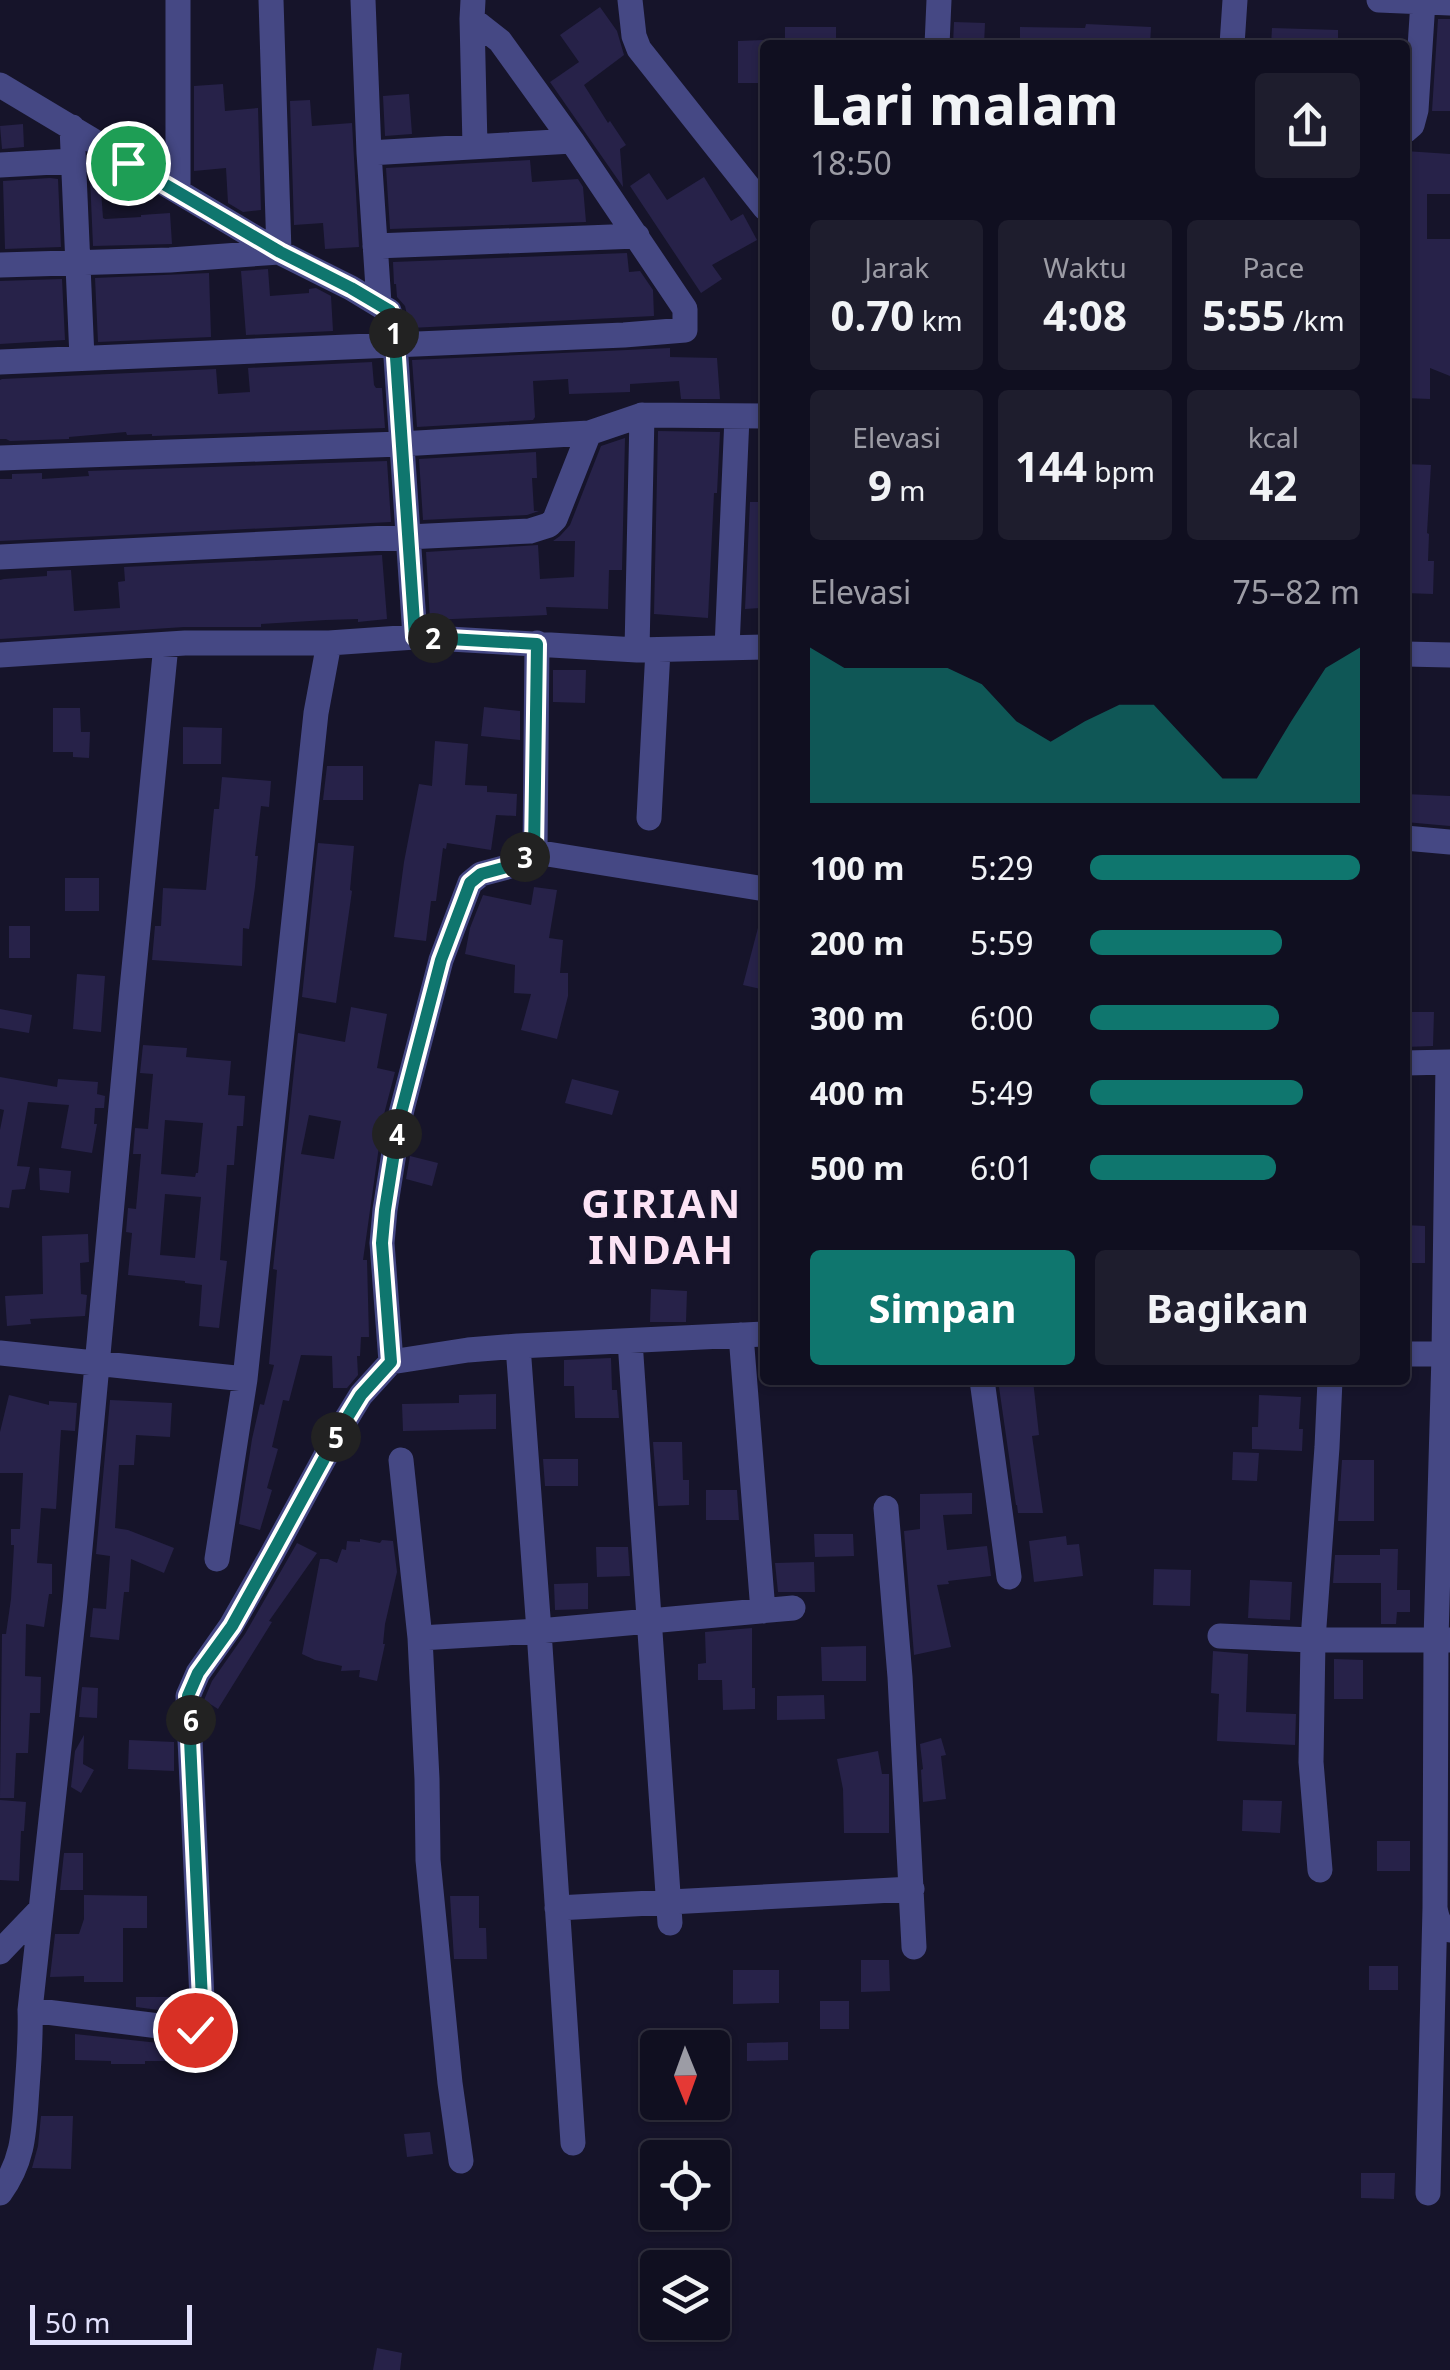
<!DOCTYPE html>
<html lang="id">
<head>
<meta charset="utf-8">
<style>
	body { margin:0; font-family:"Noto Sans",sans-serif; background:#1e1d2d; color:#f1f3f6; height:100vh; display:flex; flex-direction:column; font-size:38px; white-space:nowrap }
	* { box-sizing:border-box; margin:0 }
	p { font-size:32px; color:#9c9ca5 }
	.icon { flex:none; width:55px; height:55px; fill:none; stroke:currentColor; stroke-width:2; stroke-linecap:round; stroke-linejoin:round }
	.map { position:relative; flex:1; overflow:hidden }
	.side { position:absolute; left:760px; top:40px; width:650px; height:1345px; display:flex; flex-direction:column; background:#100f20; border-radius:10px; box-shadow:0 2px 8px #0004,0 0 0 2px #302f3e }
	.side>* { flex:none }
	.needle { width:65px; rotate:179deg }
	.buttons { position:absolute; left:640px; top:2030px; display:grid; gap:20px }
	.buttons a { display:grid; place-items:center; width:90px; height:90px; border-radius:10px; background:#100f20; box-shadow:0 2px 8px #0004,0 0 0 2px #302f3e; font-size:50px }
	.scale { position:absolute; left:30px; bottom:25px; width:162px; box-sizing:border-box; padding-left:10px; border:5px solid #e2e1fc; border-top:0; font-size:28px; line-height:35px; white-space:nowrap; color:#e2e1fc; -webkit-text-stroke:8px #16142a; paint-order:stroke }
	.pin { position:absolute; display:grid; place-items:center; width:85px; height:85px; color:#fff; margin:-42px; border:5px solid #fff; border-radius:50%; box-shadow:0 2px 10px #0007 }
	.km { position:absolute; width:50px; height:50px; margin:-25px; border-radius:50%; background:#222; color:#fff; font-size:28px; line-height:50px; text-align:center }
	.round { display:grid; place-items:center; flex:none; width:105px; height:105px; border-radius:10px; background:#1e1d2d }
	.headline { display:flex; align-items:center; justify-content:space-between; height:170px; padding:0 50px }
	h1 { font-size:55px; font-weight:700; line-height:75px }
	.figures { display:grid; grid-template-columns:repeat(3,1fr); gap:15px; height:170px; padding:10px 50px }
	.figures div { display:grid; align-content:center; border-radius:10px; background:#1e1d2d; text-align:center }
	.figures b { font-size:42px; font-weight:700 }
	.figures small { font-size:28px; font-weight:400 }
	.figures p { font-size:28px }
	.chart { height:280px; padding:20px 50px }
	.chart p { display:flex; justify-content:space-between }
	.chart svg { width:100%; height:180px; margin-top:10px; fill:#0f766e; opacity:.7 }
	.button { display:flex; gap:20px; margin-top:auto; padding:20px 50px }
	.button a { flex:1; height:115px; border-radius:10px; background:#0f766e; color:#fff; font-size:40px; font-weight:700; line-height:115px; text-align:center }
	.button a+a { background:#1e1d2d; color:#f1f3f6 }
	ul { padding:0 50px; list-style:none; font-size:32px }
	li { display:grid; grid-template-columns:160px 120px 1fr; align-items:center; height:75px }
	li i { height:25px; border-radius:12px; background:#0f766e }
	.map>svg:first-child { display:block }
	.building { fill:#272249; fill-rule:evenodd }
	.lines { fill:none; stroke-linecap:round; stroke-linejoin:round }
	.minor { stroke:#454884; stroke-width:25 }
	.route-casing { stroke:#fff; stroke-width:20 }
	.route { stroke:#0f766e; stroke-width:12 }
	.labels { text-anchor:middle; stroke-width:8; stroke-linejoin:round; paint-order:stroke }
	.district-label { font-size:40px; font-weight:bold; letter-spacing:2.5px; fill:#fce3f5; stroke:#16142a }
</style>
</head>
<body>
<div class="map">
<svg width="1450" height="2370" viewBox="0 0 1450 2370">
	<rect width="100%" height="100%" fill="#16142a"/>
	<!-- building -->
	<path class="building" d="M600,7L617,31L624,55L584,85L608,123L610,121L626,145L620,149L623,187L550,82L579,62L560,35Z
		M1438,19H1450V111H1432Z
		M954,22L985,23L984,45H953Z
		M1086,24L1151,27L1150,45H1020V27L1085,28Z
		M785,27H836V45H785Z
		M1272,28L1338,30V45H1271Z
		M765,40V83H738V41Z
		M223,84L225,111L258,108L261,210L243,212L228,203L226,168L194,171V86Z
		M409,94L412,134L385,136L383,96Z
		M310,100L312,126L352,123L359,247L325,249L323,223L294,225L290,101Z
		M23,124L24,147L2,149L0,126Z
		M1405,151L1450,154V194H1427V239H1450V376L1430,368V399L1405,398Z
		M530,160L532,182L578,179L583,187L586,222L390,229L386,168Z
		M649,173L667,200L704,177L731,221L743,214L757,240L712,265L722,279L701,293L630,186Z
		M100,176L103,218L105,219L141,217V215L170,213L172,244L93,246L90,177Z
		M50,178L58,179L61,247L5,249L3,181Z
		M627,253L629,272L640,271L653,290L654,316L410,328L405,306L397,297L396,284H394L393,262Z
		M268,269L270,296L309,293V289L316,288L331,296L333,331L246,335L241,271Z
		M209,273L211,337L98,342L95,278Z
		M62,279L65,340L0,344V281Z
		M670,348V357H668L717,358L720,399H681L679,381L630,384V392L569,394L568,379L533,381L535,417L533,420L417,427L412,360Z
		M372,362L374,385L376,388H382L385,428L152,436V434L127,435L126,432L69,437V439L10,441L6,439H0V380L2,379L216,369L218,394L250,392L248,368Z
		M658,431L720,432L717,493H714L708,618L654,614Z
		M625,438L622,570H609L608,609L546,607L547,615L430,620L426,552L538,545L540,579L574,577L575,541H553L560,536L570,525L601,446Z
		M536,452L537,478H532L534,511H539L527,515L423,520L419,459Z
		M387,461L391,522L0,541V479H12V474L42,473V479L89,476L88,471Z
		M1405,464L1431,465L1427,533L1429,534L1428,561H1434L1433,594L1405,593Z
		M750,502H765V580H759L760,608L745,609Z
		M382,555L387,619L358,622V619L326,620L261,624V627H184L0,639V580L4,579L47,576V571L71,570L74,611L120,608L118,582L125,581L124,567Z
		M553,670H586L585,703L553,702Z
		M484,707L520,711V740L481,736Z
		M53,708H80L81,732H90L89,758L73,757V752H53Z
		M183,727L222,728L221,764H183Z
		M435,741L468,744L465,785L487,786V792L517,794L516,816L496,815L491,850L447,843L446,849L443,848L436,901H431L426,941L394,937L404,862L419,784L432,786Z
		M327,766H363V800H323Z
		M222,777L271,781L269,807L261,806L255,856H258L255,887L249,929L243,928L242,966L152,960L155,926H161L163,888L206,890L214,809H219Z
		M1405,794L1450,796V826L1405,822Z
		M318,843L354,846L350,890L352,891L336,1003L302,997Z
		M65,878H99V911H65Z
		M534,887L557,890L549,938L563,940L560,973H568V996L557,1039L521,1030L531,994L514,993L515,965L465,954L470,928L483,895L531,905Z
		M759,924H765V990L743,985Z
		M9,926H30V958H9Z
		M77,974L105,976L101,1032L73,1029Z
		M351,1007L387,1014L377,1068L395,1072L383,1118L363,1260H367L369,1337H361L360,1356H357L358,1375L347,1388H333L332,1356L301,1355L289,1401L283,1400L272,1447L278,1449L267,1488L272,1490L260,1530L239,1524L252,1439L260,1404L264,1405L274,1365L269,1364L277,1270L273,1269L298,1033L345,1042ZM309,1115L341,1121L334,1159L301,1154Z
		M0,1009L32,1015L29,1033L0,1028Z
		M1405,1012H1434L1433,1046L1405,1047Z
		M143,1045L187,1048L186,1057L231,1061L228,1095L245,1096L243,1126H237L234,1165H227L220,1260L227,1261L219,1328L199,1326L202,1285L185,1283V1281L128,1275L132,1233L126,1232L128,1208L136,1209L141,1154H133L135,1128L148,1129L153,1074L140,1073ZM165,1120L203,1123L198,1173H196L195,1177L161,1174ZM165,1194L201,1197L195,1258L160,1255Z
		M0,1077L57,1087L58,1079L98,1082L97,1094L105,1096L104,1108H95L94,1124H97L92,1153L61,1148L69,1105L28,1102L17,1166L30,1167L25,1189L12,1190L9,1208L0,1207V1130L4,1110L0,1109Z
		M572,1079L619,1091L612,1115L565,1103Z
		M410,1156L438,1163L432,1186L406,1179Z
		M39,1168L71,1171L69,1193L40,1190Z
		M1405,1225L1425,1226V1263H1405Z
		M88,1234L89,1262L80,1263L81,1294L87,1295L85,1316L30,1319L31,1324L7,1326L5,1296L43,1294L42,1236Z
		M651,1289L687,1291L686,1322H650Z
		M611,1358L612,1390H617L619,1418H575L574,1386H564V1360Z
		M998,1380H1033L1039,1435L1032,1436L1043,1513H1018L1017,1505H1016Z
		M496,1394V1429L403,1431L402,1404L459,1403V1395Z
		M9,1395L49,1405V1401L77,1403L75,1431L61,1430L56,1509L41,1508L37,1563L52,1564V1594H49L44,1627L26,1624L25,1676L41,1677L40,1713H30L28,1753H16L14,1798H0L2,1634H6L11,1599L14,1545H11V1529H20L23,1473H0V1432Z
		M1259,1395L1301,1397L1299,1429H1303L1302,1451L1252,1449V1427H1258Z
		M110,1400L172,1403L170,1437L136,1435L134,1465H119L115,1528L128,1530L174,1548L164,1573L131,1559L129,1592H124L119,1640L90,1637L93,1608L106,1609L110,1556L96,1554Z
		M653,1442H682L683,1480H689V1505L658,1506Z
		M1233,1452L1259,1453L1257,1481L1232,1480Z
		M543,1459H578V1486H545Z
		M1342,1460H1374V1521H1338Z
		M706,1490H737L739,1520H706Z
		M972,1493V1514L943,1515L947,1550L987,1546L991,1576L948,1581L949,1584L937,1585L951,1647L914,1655L904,1531L920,1529V1494Z
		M814,1534H853L854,1556L815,1557Z
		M1066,1536L1067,1545L1079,1544L1083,1576L1034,1582L1029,1541Z
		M360,1539L380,1543L382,1540L393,1541L397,1572L385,1624L383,1644H385L377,1681L359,1677L360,1670L341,1671L342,1666L315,1660L302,1654L320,1559H328L337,1563L342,1549L346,1550L347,1541L360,1542Z
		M297,1543L317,1553L269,1621L272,1622L218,1709L204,1700L212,1681L245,1634Z
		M596,1547H628L630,1576L597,1577Z
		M1380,1549H1398L1397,1590H1410V1612H1397L1396,1624H1381V1583H1333L1335,1555H1380Z
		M814,1562L815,1592H778L775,1563Z
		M1154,1569L1191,1570L1190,1606L1153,1605Z
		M1250,1580L1292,1582L1290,1620L1248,1618Z
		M588,1583V1609L555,1610L554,1584Z
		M752,1628V1688H755V1709L723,1710L722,1680H698V1664L706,1663L705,1632Z
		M866,1646V1681H822L821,1647Z
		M1213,1651L1248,1654L1246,1712L1296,1714L1295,1745L1217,1741L1219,1694L1211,1693Z
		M1334,1659L1363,1660V1699H1334Z
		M82,1687L98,1688L97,1718L79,1717Z
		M824,1695L825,1719L777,1720V1696Z
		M84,1735L83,1764L94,1770L81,1793L71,1787L75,1751Z
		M941,1738L946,1755L941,1756L946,1799L923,1802L921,1770L923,1769L920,1744Z
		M129,1740L174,1742V1771L128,1769Z
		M878,1751L882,1774H889V1833H844L843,1789L837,1759Z
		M0,1800L26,1802L24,1831H21L19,1881L0,1880Z
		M1243,1800L1282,1801L1280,1833L1242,1831Z
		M1377,1841H1410V1871H1377Z
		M64,1853H83V1890H60Z
		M84,1895L147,1896V1928H123V1982H84V1976L50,1977L55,1934H79L84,1919Z
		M450,1896H479V1928H486L487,1959H454Z
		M861,1960H889L890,1991L861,1992Z
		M1369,1966H1398V1990H1369Z
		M733,1970H779V2003L733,2004Z
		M136,1997H182V2013L136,2007Z
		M820,2001H849V2029H820Z
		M75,2034L168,2044V2061H145V2064H111V2061L75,2060Z
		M788,2042V2060L747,2061V2043Z
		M41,2116H73L71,2169L32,2168L38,2146Z
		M430,2132L433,2154L407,2157L404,2134Z
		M1361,2173H1395L1394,2199L1361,2198Z
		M377,2348L402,2353L400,2370H373Z"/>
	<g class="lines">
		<!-- minor -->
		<path class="minor" d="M178,0V191
			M363,0L369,153L379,303
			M630,0L634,36L639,49L765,208
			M1379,0L1450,3
			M472,19L475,146
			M937,45L939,0
			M1232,45L1235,0
			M0,85L279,252L351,288L389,311L394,328L415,637
			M72,127L82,358
			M1405,131L1412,125L1416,110L1423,1
			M369,153L572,141
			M0,165L73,161
			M375,246L637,236
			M0,265L170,260L279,252L271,0
			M0,362L624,335L685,330V309L572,141L500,41L472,19L473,0
			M0,458L401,444L589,433
			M0,557L530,531L549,525L555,519L589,433L642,415L765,416
			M537,643L535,852L765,889
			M727,648L737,417
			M637,650L642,415
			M1405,654L1450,655
			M0,655L185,643H329L415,637L637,650L765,647
			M649,818L658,650
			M1405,838L1450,842
			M1405,1063L1450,1062
			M1448,1063L1444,1354L1436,1640L1435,1908C1437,1919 1439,1926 1450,1930
			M741,1335L763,1611
			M630,1341L670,1923
			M518,1346L539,1631L793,1608
			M0,1353L245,1379
			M1405,1354H1450
			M391,1362L382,1243L385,1210L399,1121L441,960L470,883L481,874L507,867L535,852
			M982,1380L1009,1577
			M1330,1380L1327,1447L1313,1640H1450
			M401,1460L420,1638L427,1779L428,1860L450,2083L461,2161
			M886,1508L900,1677L914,1947
			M217,1559L245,1379L316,713L329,643
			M1220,1636L1313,1640L1311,1762L1320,1870
			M420,1638L539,1631L573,2143
			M557,1908L912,1889
			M0,1952L40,1910
			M30,2010L191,2030L200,2028L203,2021L188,1696L198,1673L231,1626L271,1556L342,1426L361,1395L391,1362L468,1350L518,1346L765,1334
			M0,2193C25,2159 24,2128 27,2088C29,2062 31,2037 30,2010L75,1602L131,999L166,645
			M1428,2193L1435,1908"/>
	</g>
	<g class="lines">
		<defs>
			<path id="route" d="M128,163L280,252L351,288L390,311L394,328L415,637L537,644L534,852L507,867L481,874L470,883L441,960L399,1121L385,1210L382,1243L391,1362L361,1395L342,1426L271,1556L232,1626L198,1673L188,1696L203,2022L200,2028L195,2030"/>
		</defs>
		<!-- route casing -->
		<use href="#route" class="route-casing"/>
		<!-- route -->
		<use href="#route" class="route"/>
	</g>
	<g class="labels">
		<!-- district labels -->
		<g class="district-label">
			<text x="662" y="1218">GIRIAN<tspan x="662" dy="46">INDAH</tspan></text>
		</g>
	</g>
</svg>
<div class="buttons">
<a><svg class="needle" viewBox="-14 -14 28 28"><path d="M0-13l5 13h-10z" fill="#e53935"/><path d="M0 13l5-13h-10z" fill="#9c9ca5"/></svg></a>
<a><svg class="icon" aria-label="locate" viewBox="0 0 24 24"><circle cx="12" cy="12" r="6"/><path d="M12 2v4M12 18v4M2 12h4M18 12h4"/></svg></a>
<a><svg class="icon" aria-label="layers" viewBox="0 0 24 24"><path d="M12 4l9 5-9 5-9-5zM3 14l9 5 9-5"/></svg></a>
</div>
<div class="scale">50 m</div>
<div class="pin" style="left:128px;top:163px;background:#1e9e55"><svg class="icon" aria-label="arrive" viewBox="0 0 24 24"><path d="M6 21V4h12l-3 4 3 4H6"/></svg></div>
<div class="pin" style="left:195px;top:2030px;background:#d93025"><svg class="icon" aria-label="check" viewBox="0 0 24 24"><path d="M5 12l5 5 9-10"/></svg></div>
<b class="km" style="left:394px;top:333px">1</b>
<b class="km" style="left:433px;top:638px">2</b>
<b class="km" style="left:525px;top:857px">3</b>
<b class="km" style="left:397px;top:1134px">4</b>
<b class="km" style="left:336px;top:1437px">5</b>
<b class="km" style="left:191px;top:1720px">6</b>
<section class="side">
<div class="headline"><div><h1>Lari malam</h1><p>18:50</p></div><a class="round"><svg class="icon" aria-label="share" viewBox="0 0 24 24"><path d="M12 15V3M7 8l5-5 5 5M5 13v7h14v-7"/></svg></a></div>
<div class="figures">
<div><p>Jarak</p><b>0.70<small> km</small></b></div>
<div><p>Waktu</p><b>4:08</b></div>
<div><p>Pace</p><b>5:55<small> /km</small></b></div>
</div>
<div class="figures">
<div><p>Elevasi</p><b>9<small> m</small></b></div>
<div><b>144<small> bpm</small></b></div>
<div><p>kcal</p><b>42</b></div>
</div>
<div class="chart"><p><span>Elevasi</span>75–82 m</p>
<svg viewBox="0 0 160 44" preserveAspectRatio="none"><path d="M0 44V6L10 11L20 11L30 11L40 11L50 15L60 24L70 29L80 24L90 20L100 20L110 29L120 38L130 38L140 24L150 11L160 6V44z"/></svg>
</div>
<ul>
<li><b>100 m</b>5:29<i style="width:100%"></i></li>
<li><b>200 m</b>5:59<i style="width:71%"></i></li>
<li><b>300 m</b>6:00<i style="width:70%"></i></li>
<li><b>400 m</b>5:49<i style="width:79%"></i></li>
<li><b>500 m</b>6:01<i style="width:69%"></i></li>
</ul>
<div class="button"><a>Simpan</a><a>Bagikan</a></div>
</section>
</div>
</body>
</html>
